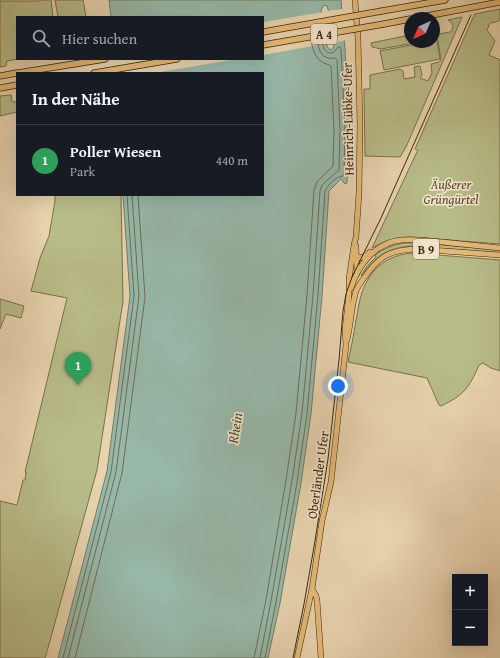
<!DOCTYPE html>
<html lang="de">
<head>
<meta charset="utf-8">
<style>
	:root { --surface:#171b24; --page:#242831; --text:#f1f3f6; --muted:#9ea1a6; --line:#363941; --accent:#db2777 }
	body { margin:0; font-family:"Gentium Book Plus",serif; background:var(--page); color:var(--text) }
	.controls { position:absolute; right:12px; bottom:12px; display:grid; overflow:hidden; border-radius:0px; box-shadow:0 4px 16px #0002 }
	.controls button { width:36px; height:36px; display:grid; place-items:center; padding:0; border:0; border-bottom:1px solid var(--line); background:var(--surface); color:var(--text); font:20px sans-serif }
	.compass { position:absolute; left:404px; top:12px; width:36px; height:36px; border-radius:50%; background:var(--surface); box-shadow:0 4px 16px #0002; rotate:224deg }
	.you { position:absolute; left:338px; top:386px; width:14px; height:14px; margin:-10px; border:3px solid #fff; border-radius:50%; background:#1a73e8; box-shadow:0 0 0 6px #1a73e833 }
	.badge { display:grid; place-items:center; width:26px; height:26px; border-radius:50%; background:var(--accent); color:#fff; font-size:13px; font-weight:700 }
	.pin { position:absolute; translate:-50% -33px; filter:drop-shadow(0 1px 2px #0008) }
	.pin::after { content:''; position:absolute; top:21px; width:14px; height:12px; background:inherit; clip-path:polygon(0 0,100% 0,50% 100%) }
	.list { margin:0; padding:0; list-style:none }
	h2 { display:flex; justify-content:space-between; align-items:center; height:52px; margin:0; padding:0 16px; font-size:17px }
	h2 small { font-size:13px; font-weight:400; color:var(--muted) }
	.list li { display:grid; grid-template-columns:26px 1fr auto; gap:12px; align-items:center; box-sizing:border-box; height:72px; padding:0 16px; border-top:1px solid var(--line) }
	.list b { display:block; font-size:15px; white-space:nowrap }
	.list p { margin:0; font-size:13px; white-space:nowrap; color:var(--muted) }
	.list em { font-size:13px; font-style:normal; color:var(--muted) }
	.icon { flex:none; width:22px; height:22px; fill:none; stroke:currentColor; stroke-width:2; stroke-linecap:round; stroke-linejoin:round }
	.map { position:relative; flex:none; width:500px; height:658px; overflow:hidden }
	.search { position:absolute; background:var(--surface); box-shadow:0 4px 16px #0002; left:16px; top:16px; width:248px; height:44px; display:flex; align-items:center; gap:10px; box-sizing:border-box; padding:0 14px; border-radius:0px; color:var(--muted); font-size:15px }
	.panel { position:absolute; background:var(--surface); box-shadow:0 4px 16px #0002; left:16px; top:72px; width:248px; height:124px; border-radius:0px }
	.map>svg:first-child { display:block }
	.green { fill:#b8bc89; stroke:#7a7148 }
	.water { fill:#97b8a9; stroke:#737e68; fill-rule:evenodd }
	.pier { fill:#e8d3af }
	.lines { fill:none; stroke-linecap:round; stroke-linejoin:round }
	.shore { stroke:#6a6f58; stroke-width:1 }
	.major-casing { stroke:#3c2606; stroke-width:6 }
	.highway-casing { stroke:#3c2606; stroke-width:7 }
	.major { stroke:#e4ba78; stroke-width:5 }
	.highway { stroke:#e4ba78; stroke-width:5.5 }
	.tram { stroke:#3c2606; stroke-width:1 }
	.highway-bridge-casing { stroke:#3c2606; stroke-width:7; stroke-linecap:butt }
	.highway-bridge { stroke:#e4ba78; stroke-width:5.5 }
	.labels { text-anchor:middle; dominant-baseline:central; stroke-width:3.5; stroke-linejoin:round; paint-order:stroke }
	.shield { fill:#f0e2cb; stroke:#725e41; stroke-width:1 }
	.shield-label { font-size:12px; font-weight:bold; fill:#3c2606 }
	.street-label { font-size:13px; fill:#3c2606; stroke:#f0e2cb }
	.park-label { font-size:13px; font-style:italic; fill:#5b4c27; stroke:#f0e2cb }
	.water-label { font-size:14px; font-style:italic; fill:#534a2f; stroke:#f0e2cb }
</style>
</head>
<body>
<div class="map">
<svg width="500" height="658" viewBox="0 0 500 658">
	<rect width="100%" height="100%" fill="#e8d3af"/>
	<filter id="stains"><feTurbulence type="fractalNoise" baseFrequency=".005" numOctaves="4"/><feColorMatrix values="0 0 0 0 .2 0 0 0 0 .09 0 0 0 0 .02 0 0 0 .5 -.17"/></filter>
	<radialGradient id="worn" r=".72"><stop offset=".6" stop-color="#630" stop-opacity="0"/><stop offset="1" stop-color="#630" stop-opacity=".3"/></radialGradient>
	<path class="green" d="M40 0H51L53 17H17V59L7 61 6 66 0 67V1H40Z
		M55 0H83L86 17H58Z
		M500 9V20L496 22 490 23 487 30 495 41 489 55 500 60V244L412 237C398 237 385 241 372 248L414 158 418 150 415 149 472 20 475 14Z
		M462 17 406 147 400 157 365 156 364 89H370V75L400 69 403 71 404 79 415 77 414 67 420 66 422 75 420 78 428 81 432 73 431 64 439 62 441 60 438 41 437 39 434 40V35L450 32 452 30 453 26 451 22 448 20Z
		M405 36 410 39V42H420L381 49 372 47 371 43Z
		M437 40 440 59 384 70 380 51 427 42H434V41Z
		M11 95 12 101 14 102H17V112L0 116V96Z
		M55 195H121L123 301 97 470 46 655 45 658H0V501L17 505 23 480H25L26 472H25L67 298 31 291 40 258 49 236 55 201Z
		M405 243H419L500 250V253L410 246C388 248 374 257 362 276L361 275 368 265 376 257 375 255C384 248 393 245 405 243Z
		M413 253 500 260V371L491 368 483 363 479 365C469 388 464 395 441 406L439 405 427 378 348 362C351 348 354 334 356 320 358 311 359 301 362 292 371 268 387 255 413 253Z
		M0 299 24 306 21 318 6 314 0 329Z"/>
	<path class="water" d="M109 0H341L345 49 349 130 347 183 345 184 341 179 329 191 322 296 311 414 301 483 280 603 268 658H58L107 471 130 296 123 195H263V73H115L114 59H263V17H111ZM324 5 327 6 328 9 334 45 333 48 331 50 328 48 327 46 321 10Z"/>
	<path class="pier" d="M344 9 347 40 332 43 327 11Z
		M324 12 329 43 263 55V22Z
		M112 59H237L154 73H113Z"/>
	<g class="lines">
		<path class="shore" d="M63 658 111 472 134 296 127 195
			M68 658 116 472 139 296 132 195
			M75 658 122 473 145 297 138 195
			M254 658 266 600 286 480 296 413 307 295 314 190 317 182 333 166 334 130 331 66C328 64 325 64 322 62 314 57 313 49 311 40
			M260 658 271 601 292 481 302 413 313 295 320 191 322 185 339 170 340 130 337 60 335 58C321 60 319 51 317 39
			M265 658 276 602 297 482 307 414 318 295 325 191C328 185 336 176 343 176L344 174 345 130 341 49 340 47H338L335 51 332 53C323 53 323 46 322 39"/>
		<g class="major-casing">
			<path id="major" d="M356 246 357 274
				M356 256C362 260 366 255 370 252
				M351 288C358 265 376 242 402 240 415 239 429 241 442 242 461 244 481 246 500 248
				M347 340C351 324 351 307 356 291 358 286 361 282 364 278 379 256 390 250 416 249L500 255
				M312 589 316 596 317 600 321 658
				M297 658 312 589 322 521 331 482 346 345 345 330 349 294V279L354 245 356 237 359 193 360 124 358 38 355 0"/>
		</g>
		<g class="highway-casing">
			<path id="highway" d="M382 11 445 0
				M384 24 410 19
				M18 73 105 59
				M94 73 177 59
				M0 76 17 73
				M0 88 17 85"/>
		</g>
		<use href="#major" class="major"/>
		<use href="#highway" class="highway"/>
		<path class="tram" d="M293 658 304 604 314 547 328 459 339 360 343 311 346 294 352 277 381 218 471 15"/>
		<g class="highway-bridge-casing">
			<path id="highway-bridge" d="M416 18 500 2
				M263 32 382 11
				M263 45 384 24"/>
		</g>
		<use href="#highway-bridge" class="highway-bridge"/>
	</g>
	<g class="labels">
		<g class="shield">
			<rect x="311" y="24" width="26" height="20" rx="3"/>
			<rect x="413" y="239" width="26" height="20" rx="3"/>
		</g>
		<g class="shield-label">
			<text x="324" y="34">A 4</text>
			<text x="426" y="249">B 9</text>
		</g>
		<g class="street-label">
			<text transform="translate(348 119) rotate(-91)">Heinrich-Lübke-Ufer</text>
			<text transform="translate(318 475) rotate(-82)">Oberländer Ufer</text>
		</g>
		<g class="park-label">
			<text x="451" y="184">Äußerer<tspan x="451" dy="15">Grüngürtel</tspan></text>
		</g>
		<g class="water-label">
			<text transform="translate(235 428) rotate(-81)">Rhein</text>
		</g>
	</g>
	<rect width="100%" height="100%" filter="url(#stains)"/>
	<rect width="100%" height="100%" fill="url(#worn)"/>
</svg>
<div class="controls">
<button>+</button>
<button>−</button>
</div>
<svg class="compass" viewBox="-18 -18 36 36"><path d="M0-13l5 13h-10z" fill="#e53935"/><path d="M0 13l5-13h-10z" fill="#9ea1a6"/></svg>
<div class="you"></div>
<div class="pin badge" style="left:78px;top:385px;background:#2e9e5b">1</div>
<div class="search"><svg class="icon" aria-label="search" viewBox="0 0 24 24"><circle cx="10" cy="10" r="6"/><path d="M15 15l6 6"/></svg>Hier suchen</div>
<section class="panel">
<h2>In der Nähe<small></small></h2>
<ul class="list">
<li><span class="badge" style="background:#2e9e5b">1</span><div><b>Poller Wiesen</b><p>Park</p></div><em>440 m</em></li>
</ul>
</section>
</div>
</body>
</html>
